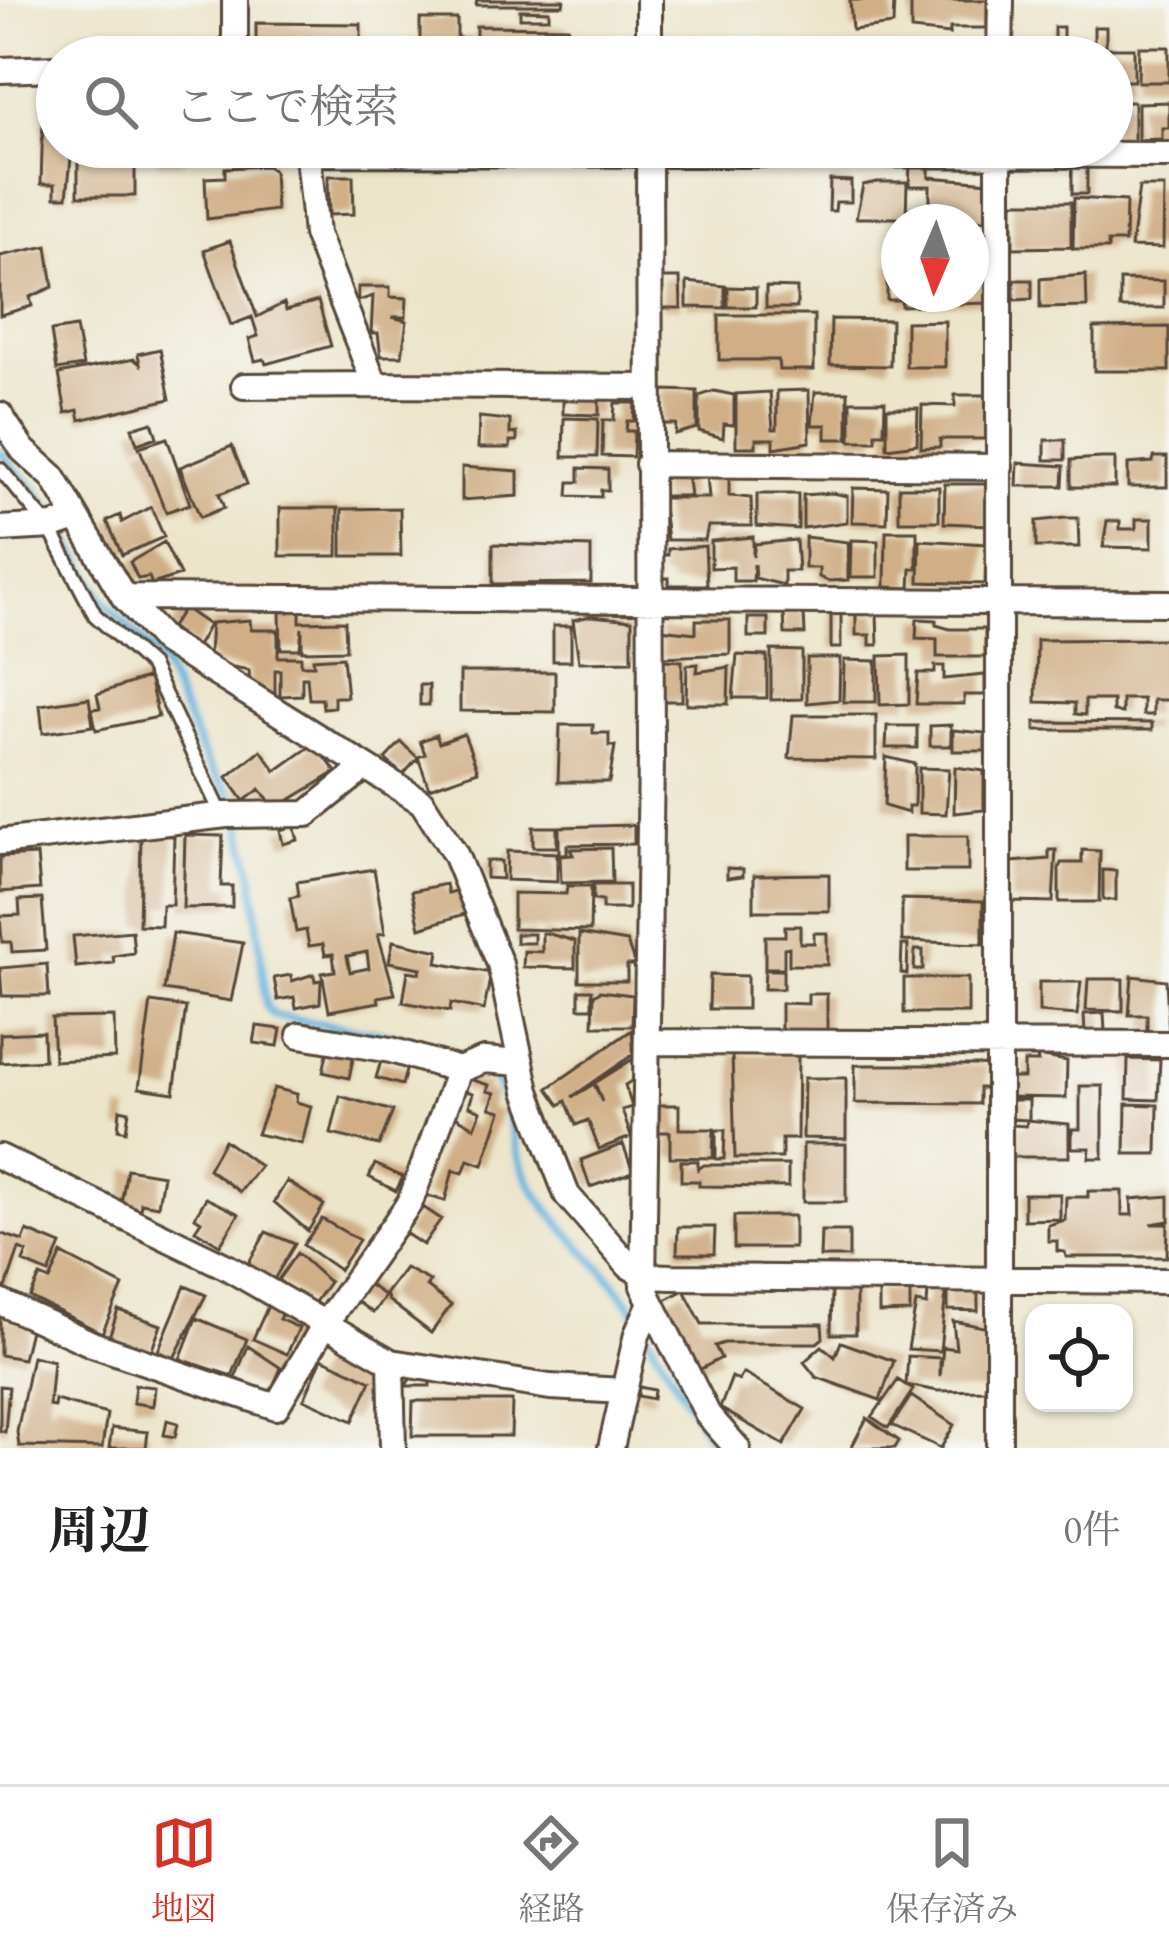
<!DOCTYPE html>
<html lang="ja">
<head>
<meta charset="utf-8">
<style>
	:root { --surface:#fff; --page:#f2f2f2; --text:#222; --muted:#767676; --line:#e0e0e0; --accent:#d93025 }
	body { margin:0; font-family:"EB Garamond","Noto Serif JP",serif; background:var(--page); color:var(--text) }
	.controls { position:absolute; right:36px; bottom:36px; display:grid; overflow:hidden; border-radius:24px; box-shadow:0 3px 9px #0004 }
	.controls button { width:108px; height:108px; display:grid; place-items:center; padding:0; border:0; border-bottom:3px solid var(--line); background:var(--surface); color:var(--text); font:60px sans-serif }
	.compass { position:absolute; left:881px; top:204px; width:108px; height:108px; border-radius:50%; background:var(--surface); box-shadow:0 3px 9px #0004; rotate:182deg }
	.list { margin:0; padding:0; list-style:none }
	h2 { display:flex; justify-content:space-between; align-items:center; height:156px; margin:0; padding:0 48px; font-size:51px }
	h2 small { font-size:39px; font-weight:400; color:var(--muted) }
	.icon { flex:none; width:66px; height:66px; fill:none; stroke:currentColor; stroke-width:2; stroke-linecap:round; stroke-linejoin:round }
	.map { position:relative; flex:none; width:1169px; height:1448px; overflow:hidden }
	.search { position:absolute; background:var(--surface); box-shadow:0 3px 9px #0004; left:36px; right:36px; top:36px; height:132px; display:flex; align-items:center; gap:30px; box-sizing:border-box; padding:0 42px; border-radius:66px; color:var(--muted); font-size:45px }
	.sheet { height:336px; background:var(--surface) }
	nav { display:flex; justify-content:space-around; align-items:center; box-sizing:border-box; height:168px; border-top:3px solid var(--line); background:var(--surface); font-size:33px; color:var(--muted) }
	nav a { display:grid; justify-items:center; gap:6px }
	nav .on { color:var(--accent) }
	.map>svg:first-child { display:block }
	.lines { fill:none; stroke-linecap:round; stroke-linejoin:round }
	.stream { stroke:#64b3de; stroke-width:8 }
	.building { fill:#d0af87; fill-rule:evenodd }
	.service-casing { stroke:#564638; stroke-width:18 }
	.minor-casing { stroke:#564638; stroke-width:30 }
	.service { stroke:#fff; stroke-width:12 }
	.minor { stroke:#fff; stroke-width:24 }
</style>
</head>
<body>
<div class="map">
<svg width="1169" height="1448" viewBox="0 0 1169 1448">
	<rect width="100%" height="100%" fill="#f6f6f2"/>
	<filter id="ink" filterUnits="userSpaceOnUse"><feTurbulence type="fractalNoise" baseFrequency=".00833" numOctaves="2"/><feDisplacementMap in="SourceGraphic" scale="24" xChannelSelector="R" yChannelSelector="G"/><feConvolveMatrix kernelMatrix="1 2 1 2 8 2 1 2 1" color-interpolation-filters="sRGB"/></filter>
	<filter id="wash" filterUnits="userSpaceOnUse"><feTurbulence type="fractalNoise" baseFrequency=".004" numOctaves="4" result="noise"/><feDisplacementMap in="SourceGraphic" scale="48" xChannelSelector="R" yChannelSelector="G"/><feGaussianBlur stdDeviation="2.7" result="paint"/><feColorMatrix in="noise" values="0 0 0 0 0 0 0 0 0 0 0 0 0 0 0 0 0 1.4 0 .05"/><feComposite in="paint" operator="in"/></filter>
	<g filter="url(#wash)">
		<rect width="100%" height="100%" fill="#ece5ca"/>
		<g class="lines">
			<path class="stream" d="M0 452 45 501 107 605 161 661 207 763 236 803 253 877 266 1007 275 1016 396 1036 468 1059
				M487 1069C511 1095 509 1134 522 1166 547 1226 607 1262 638 1317
				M645 1330 715 1448"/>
		</g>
		<g id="blocks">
			<path class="building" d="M477 0H564L563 5H476Z
				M850 0H894L893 25 852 30Z
				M922 0H987V28H950V34L911 30V2Z
				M520 10 549 11V18H520Z
				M420 19H457V38H476V26L568 27 567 57H420Z
				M256 23 361 24V57H256Z
				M1054 27H1063V45H1054Z
				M1094 27H1106V48H1134V81H1112V57H1097V47L1093 57H1056V47L1094 42Z
				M1139 47H1169V82H1138Z
				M1016 48H1053V57H1016Z
				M1112 102H1134V143H1112Z
				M1169 102V128H1162V139L1138 140V103Z
				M43 118H57V147L72 148 67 197H55V184H41Z
				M157 147H184V162L158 163Z
				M78 150 135 152V196H78Z
				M910 165H929V177L989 182V220H930V186H909Z
				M1072 165H1087V194H1072Z
				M267 166 274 171 276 210 207 219 205 178 225 177V168Z
				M328 176H353L354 214 329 215Z
				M830 180 851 181V202H836L835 211H829Z
				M877 182H907L906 218H856L863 185Z
				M1139 187H1164L1163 248 1131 247Z
				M1074 198 1126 201 1125 242H1108V249H1073Z
				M1013 202H1071V247L1013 248Z
				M909 209H924V220H909Z
				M230 241 257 317 284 303 286 310 318 301 331 346 266 364 264 359 255 361 249 339 258 336 252 317 231 325 204 250Z
				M47 246 53 287 30 297 32 306 0 315V256Z
				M887 263H899V294H971V263H987V303L901 306V300H887Z
				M1086 275 1087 307 1040 308V279Z
				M662 278H680L681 308H662Z
				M1014 280H1032V299L1014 300Z
				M1120 280 1164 281V308H1120Z
				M687 282 725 286V308L687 307Z
				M358 287H390V297L407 298 406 317H392L407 321 402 356H381L378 333H371L373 296 358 301Z
				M728 287 756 288V307H728Z
				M766 287 797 288V308H766Z
				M719 315H814V370H779L778 360H719Z
				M831 319 891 320 890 366 830 365Z
				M945 321V367H906V322Z
				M76 327 83 366 57 370 51 331Z
				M1169 327V371H1094V328Z
				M160 349 170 399 80 420 78 410 66 413 59 374 134 359 140 364 138 354Z
				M662 390 697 391V428L675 434 676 424H662Z
				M809 390 810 442 774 448V439H756V447H736V394L770 392 773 429H777V391Z
				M714 391 734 395V425L724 424 723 438 699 431V396Z
				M815 392H848V439H826V425H812Z
				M563 395 599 396V415L563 414Z
				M955 395H988L987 439H940V447L921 448 922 405 955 406Z
				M851 401H885L884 433H876V441H851Z
				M615 403H635L634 421H627L626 431H634L633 457 602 456 603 420H614Z
				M887 408H918L917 444 887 448Z
				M479 417 510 420V434L517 433V441H510V448H478Z
				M564 418 598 419 597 457H563Z
				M152 422 157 437 137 444 132 428Z
				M167 438 190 504 166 512 139 447Z
				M1045 440H1065V460H1045Z
				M232 446 247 484 219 494 224 508 200 517 180 467Z
				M1154 457H1167V487H1128V464L1153 462Z
				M1101 458H1115V487H1071V460Z
				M1018 463 1064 466 1063 486H1017Z
				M462 467 518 471V496L462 500Z
				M579 468 608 469V490H601V497L568 496 569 482H579Z
				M671 472H687L690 496H660V484Z
				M707 475H729V496L751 498 752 526H708L705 540H667L662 498H709Z
				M945 484H987L988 525 944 523Z
				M899 487H939V521H899Z
				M853 488 888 489 887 523 852 522Z
				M832 493 847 496V522L803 528V495Z
				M757 494H798V529L757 526Z
				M151 507 164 537 122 555 107 521 120 515 122 522Z
				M280 508H338V556H280Z
				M400 508 401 556H342V509Z
				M1065 518H1078L1079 547H1036V521Z
				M1136 519H1152V548L1103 547 1107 521H1120V529H1136Z
				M886 531H917V569H911L910 588 885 587Z
				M753 537V557L755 544 796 540 798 571H784V585L755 578 754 564 753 581H733V567L711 568V541Z
				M805 537 848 542V580L828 581 819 577V568H805Z
				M851 540 878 541V577H850Z
				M920 540 986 544 985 584 919 582Z
				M164 542 180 575 152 584 149 577 138 579 130 562Z
				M493 544 591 547V583L493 584Z
				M705 546 707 585H669V578H661V555H668V549Z
				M289 606H300V622L345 621 346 650 302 651V628L300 649H281L280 612H289Z
				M184 608 209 625 196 648 171 627Z
				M831 610H841V648H831Z
				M804 612 805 634H785L784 613Z
				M856 614H877L878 645H870V635H856Z
				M591 616 632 620V661L579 662 573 620Z
				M748 618H768V637H748Z
				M917 619 936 620V625L950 629H985V657H937V639L916 638Z
				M250 620 251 630H278V657H301V665H314L313 659 343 657 347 697H334V707L323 708 322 699H309L307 677H302V695L280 696V670H275V700L250 685 249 670 218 664 209 655 211 623Z
				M696 620H730V654L663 657 660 629 696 633Z
				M553 626H571V661H553Z
				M1169 639V700H1153V715H1143V699H1122V713L1113 712V700H1085V715L1075 714V703L1036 702 1037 640Z
				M771 650 802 651V699L771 700Z
				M737 655 767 656V698H733Z
				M909 655V704L880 705 879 656Z
				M807 658H840L839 700 807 703Z
				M664 660 682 661V701H663Z
				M844 660 876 661V702H843Z
				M698 664 697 672 729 667 728 704H686L687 665Z
				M935 666H944V679L985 675V695H964V704H916L918 673H935Z
				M460 672H555V712L460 711Z
				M149 677 158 717 96 730 92 709 100 708 97 694Z
				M420 685H429V705H420Z
				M89 698 93 726 43 733 40 705Z
				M793 715H876V759L789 758Z
				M1035 722 1152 723V730H1035Z
				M560 725H593V733H609V746H615L609 782H558Z
				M951 725V746H930V726Z
				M887 726H917V748H886Z
				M953 730 985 733V751H953Z
				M464 734 478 771 429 788 418 757 425 754 420 741 436 735 439 743Z
				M401 742 418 758 403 775 385 759Z
				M315 743 336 772 275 809 260 789 244 801 227 777 261 750 276 771Z
				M886 757 915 764 914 806H908V813L884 806Z
				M955 767 984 771V810L954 813Z
				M919 768 949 769 946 814 919 813Z
				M634 825V844L567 845V854H559V827Z
				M294 826 298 840 283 844 280 830Z
				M533 827H557V847H533Z
				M141 835 174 836 172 905H162L161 926 139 925Z
				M185 835 223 836 221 886H232V907L183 908Z
				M904 836H968V871H904Z
				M611 848 612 882 561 883 560 856 573 855 570 849Z
				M1049 850H1056L1053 902 1011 901 1012 862 1049 859Z
				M1082 850 1100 851 1099 902H1059V868L1061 863H1082Z
				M507 851 557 853V882L506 880Z
				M37 855 40 889 0 892V857Z
				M486 861H501L502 879 486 878Z
				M727 868 743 869V876L727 878Z
				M374 869 385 933 378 934 395 994 378 997 379 1002 329 1011 322 973 335 971 333 954 325 955 323 944 309 946 306 930 296 932 290 898 299 896 297 882ZM367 952 369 968 350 972 347 956Z
				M1103 870 1116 871V900H1103Z
				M829 874V911H754V875Z
				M446 884 448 893 462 889 471 912 420 928 412 891Z
				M593 885H628V909H602V901L593 900Z
				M567 886H591L590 931 513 929V893L566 894Z
				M42 899 46 950 12 952 11 942H2L0 916 20 915 19 900Z
				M902 899 983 901V944L902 941Z
				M785 926H800V943H814V933H827V965H789V947L784 948V968H765V936H785Z
				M132 931 134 953 113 956 114 963 76 967 73 936Z
				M542 932 575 941V968L523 967 524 951 542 952Z
				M173 933 243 943 231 1001 164 990Z
				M516 934H534V943H516Z
				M579 934 627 942 635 965H627V981H579Z
				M393 941 439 951 437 963 491 973 484 1010 451 1003 450 1011 403 1002 408 971 420 973 421 968 389 962Z
				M902 945H908L907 974 901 973Z
				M915 950H923V970H914Z
				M47 964 49 996H2L0 968Z
				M765 970H783V989H764Z
				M314 974 315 981 321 980 320 1003 296 1008 294 997 278 1000 274 978 291 975 292 981Z
				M710 975 747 976V1009H709Z
				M1132 976 1166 980 1169 1034 1147 1033V1015H1129Z
				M904 978H968V1013H904Z
				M1088 979H1123V1011L1086 1010Z
				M1039 982H1081L1077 1015 1039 1012Z
				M579 990H592V1008H579Z
				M600 991 633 995 632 1026H593L594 995Z
				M808 994H827V1030H781V1003L808 1004Z
				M151 1002 186 1007 174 1093 139 1088Z
				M1104 1013 1105 1032 1085 1033 1084 1014Z
				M114 1017 115 1058 54 1061 52 1018Z
				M257 1026 281 1029 278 1046 254 1043Z
				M632 1030 634 1054 572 1097 594 1084 602 1102 595 1083 633 1059V1080L625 1085 632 1107 622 1110 631 1137 599 1149 588 1120 576 1125 566 1101 560 1105 548 1088Z
				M43 1032 44 1060 0 1063V1034Z
				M328 1049 354 1054 349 1078 323 1072Z
				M732 1054H798L797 1139H782V1158H735Z
				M1037 1056 1067 1061 1066 1098 1009 1097V1078H1024V1062H1038Z
				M1128 1059 1160 1060 1158 1100 1127 1099Z
				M381 1061 407 1067 402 1085 376 1078Z
				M855 1065H979L986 1066V1088H979V1104L855 1103Z
				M466 1078 489 1085 487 1091 495 1093 490 1108 501 1111 483 1165 468 1160 463 1173 453 1170 445 1201 425 1195 455 1116 475 1127 481 1111 469 1106 473 1093 462 1090Z
				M804 1078H846V1139L803 1138Z
				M1080 1086H1103V1158H1089L1090 1148H1072V1129H1080Z
				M274 1088 297 1094 296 1102 311 1106 302 1144 257 1134Z
				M340 1096 393 1111 379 1145 331 1134Z
				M1009 1100H1029V1120L1009 1119Z
				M1126 1104 1158 1105 1157 1154H1125Z
				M659 1105H679V1129H714L713 1158 670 1157V1132H659Z
				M120 1109 129 1111 126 1131 118 1129Z
				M1027 1120 1069 1124V1157H1011L1012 1125 1026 1126Z
				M716 1130H725L724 1159H716Z
				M224 1140 260 1166 240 1192 208 1169Z
				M623 1144 633 1172 590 1187 581 1160Z
				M803 1144H846V1202H803Z
				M681 1161H698V1169L704 1165H788V1187L699 1186V1181H681Z
				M375 1164 403 1177 396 1191 369 1177Z
				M127 1169 163 1175 158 1206 141 1203 140 1210 121 1204Z
				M287 1181 324 1205 308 1231 274 1202Z
				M1088 1191H1122V1215H1132L1131 1199 1169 1196V1221L1151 1224H1168L1167 1257H1066L1065 1252 1057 1251V1241H1048V1225L1065 1220 1066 1197H1088Z
				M1024 1194H1060V1219L1024 1220Z
				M206 1198 239 1214 220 1245 195 1230 201 1221 195 1217Z
				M423 1207 441 1219 423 1245 405 1233Z
				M734 1216H794V1248H734Z
				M322 1219 359 1240 339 1270 303 1245Z
				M678 1227H715L714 1254H677Z
				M27 1231 61 1245 49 1273 23 1262 27 1252 19 1249 6 1288 0 1285V1233L23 1241Z
				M821 1231H849V1257H820Z
				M266 1232 295 1244 273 1281 247 1266Z
				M297 1253 329 1282 313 1305 278 1280Z
				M62 1254 123 1286 102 1333 30 1297 40 1276 50 1280Z
				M405 1268 430 1281 426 1286 451 1305 431 1333 388 1300 386 1293Z
				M364 1281 385 1296 373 1313 352 1298Z
				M185 1286 206 1295 174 1358 158 1351Z
				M684 1290 702 1324H822L823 1338 817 1343H724L715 1346 721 1358 697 1371 660 1303Z
				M832 1290H856V1334H831Z
				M879 1291H910V1312L879 1313Z
				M928 1291 946 1292 940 1351 908 1349 916 1303 927 1305Z
				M948 1291 978 1292V1311L948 1310Z
				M268 1306 282 1313 279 1319 299 1328 287 1354 253 1339Z
				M118 1310 161 1325 151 1352 109 1337Z
				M0 1316 31 1326 23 1359 0 1355Z
				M196 1318 247 1339 232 1376 180 1359Z
				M953 1321 989 1328 985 1390 938 1391 906 1385 908 1356 940 1358V1377L943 1347 956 1349Z
				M841 1342 894 1361 880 1400 816 1377 804 1362 822 1346 835 1357Z
				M248 1346 281 1368 270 1393 235 1378Z
				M32 1356 53 1361 49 1406 54 1407 55 1400 107 1414 102 1448 19 1446 17 1432Z
				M322 1358 371 1381 353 1421 304 1399Z
				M743 1373 805 1409 784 1445 720 1408 732 1377 739 1381Z
				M411 1378H430V1386H405Z
				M898 1380 913 1390 888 1428 872 1417Z
				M135 1385 155 1387 153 1406 133 1403Z
				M0 1386 9 1387 5 1432 0 1431Z
				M639 1387 654 1390 653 1399 638 1396Z
				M911 1396 954 1425 941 1448 892 1425Z
				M413 1401H512L511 1436H412Z
				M867 1418 899 1441 895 1448H851Z
				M167 1420 178 1423 175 1437 164 1435Z
				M112 1428 148 1432 146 1448H109Z"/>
		</g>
	</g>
	<g filter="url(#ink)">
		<use href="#blocks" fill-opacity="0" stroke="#564638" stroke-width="3"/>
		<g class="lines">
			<g class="service-casing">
				<path id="service" d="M0 469 49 527 95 615 151 666 222 815"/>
			</g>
			<g class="minor-casing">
				<path id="minor" d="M235 57V0
					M649 57V0
					M1000 57 1001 0
					M0 70 57 68
					M307 147 316 234 375 385 649 387
					M649 147 651 759 643 1286 708 1415 737 1448
					M999 147V1448
					M308 153 1169 155
					M244 386 375 385
					M0 415 23 450 53 477 124 597 164 641 422 802 455 854 500 964 527 1091 567 1195 629 1266 646 1276 671 1277 1169 1281
					M648 464 1000 467
					M0 529 53 526 76 518
					M124 597 1169 603
					M0 842 226 815 307 814 365 767
					M300 1035 391 1050 459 1070 484 1060 519 1063
					M648 1042 1169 1044
					M0 1157 227 1267 391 1362 550 1387 624 1391
					M0 1302 92 1344 276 1407 325 1324 410 1202 459 1070
					M391 1362 393 1448
					M611 1448 637 1334 650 1305"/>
			</g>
			<use href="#service" class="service"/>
			<use href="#minor" class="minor"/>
		</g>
	</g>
</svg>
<div class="controls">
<button><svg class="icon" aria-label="locate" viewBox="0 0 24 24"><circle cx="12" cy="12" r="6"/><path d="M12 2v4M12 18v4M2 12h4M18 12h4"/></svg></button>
</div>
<svg class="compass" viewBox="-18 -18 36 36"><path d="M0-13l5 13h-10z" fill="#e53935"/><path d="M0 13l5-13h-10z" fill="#767676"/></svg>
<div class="search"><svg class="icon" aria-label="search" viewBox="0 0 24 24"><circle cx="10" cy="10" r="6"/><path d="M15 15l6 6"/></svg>ここで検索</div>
</div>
<section class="sheet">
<h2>周辺<small>0件</small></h2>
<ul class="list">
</ul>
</section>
<nav>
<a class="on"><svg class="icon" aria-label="map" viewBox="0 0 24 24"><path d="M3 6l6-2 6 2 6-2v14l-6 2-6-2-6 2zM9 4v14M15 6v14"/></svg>地図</a>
<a><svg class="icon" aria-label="directions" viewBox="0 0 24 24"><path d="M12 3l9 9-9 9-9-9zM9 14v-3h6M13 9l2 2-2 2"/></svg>経路</a>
<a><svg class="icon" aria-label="saved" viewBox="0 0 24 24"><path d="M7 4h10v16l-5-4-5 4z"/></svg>保存済み</a>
</nav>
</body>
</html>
